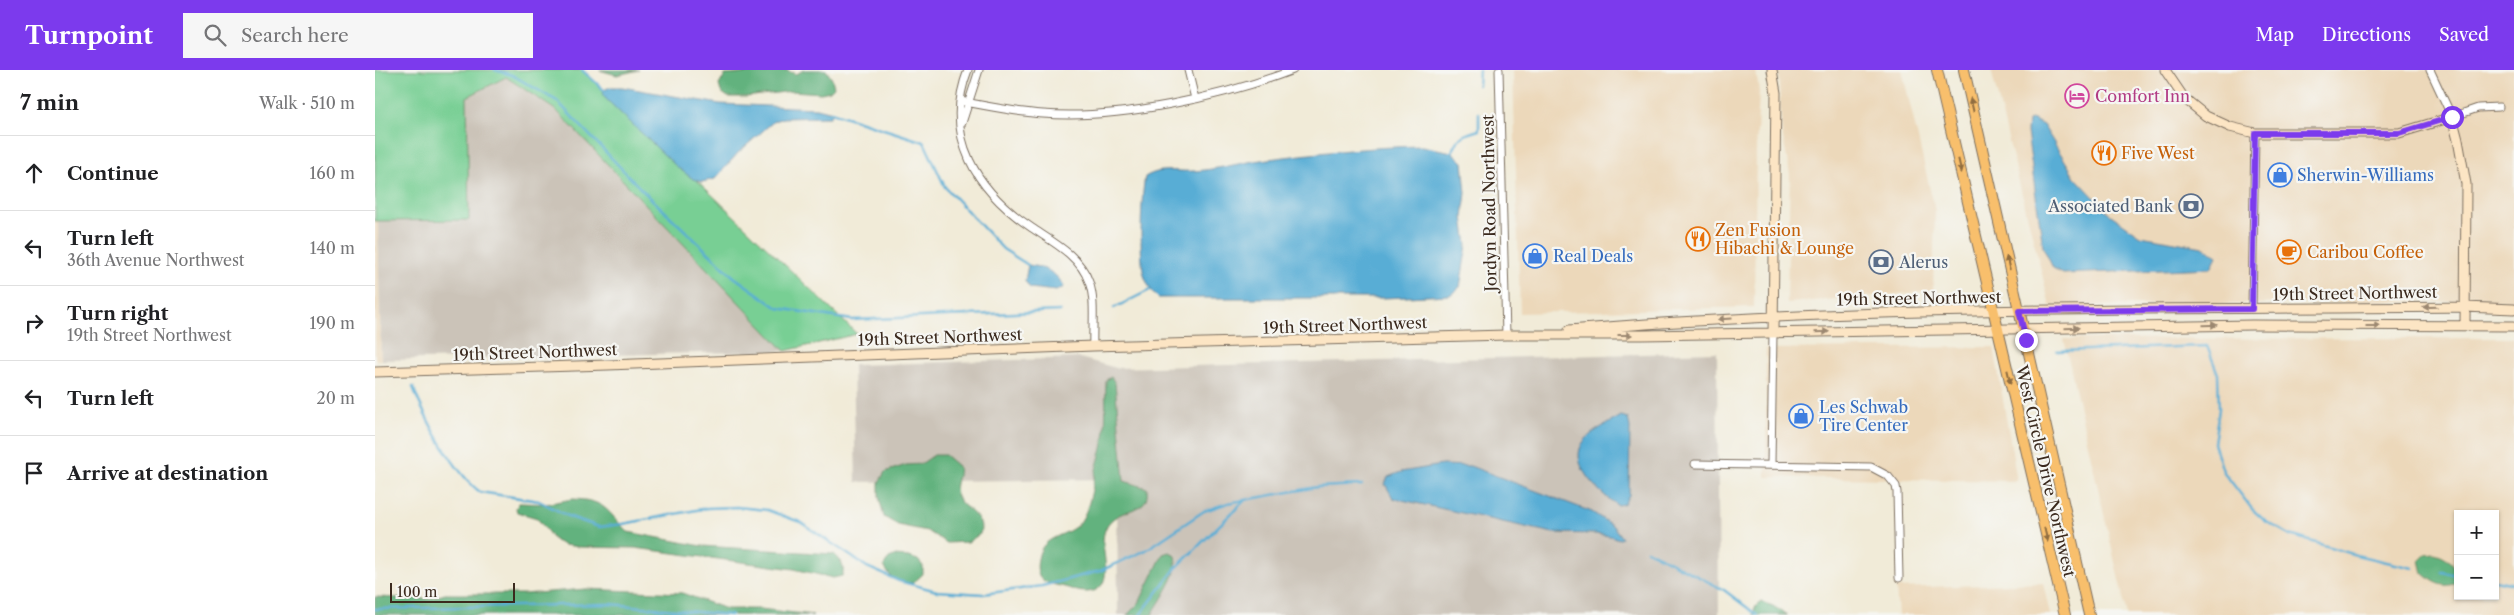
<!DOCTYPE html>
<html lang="en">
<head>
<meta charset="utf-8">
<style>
	:root { --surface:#fff; --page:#f6f6f6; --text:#202124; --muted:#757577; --line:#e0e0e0; --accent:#7c3aed }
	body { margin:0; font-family:"Libre Caslon Text",serif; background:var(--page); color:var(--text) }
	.controls { position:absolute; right:15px; bottom:15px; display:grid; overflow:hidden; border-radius:0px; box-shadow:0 1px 4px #0004 }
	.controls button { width:45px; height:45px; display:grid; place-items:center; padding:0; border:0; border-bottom:1px solid var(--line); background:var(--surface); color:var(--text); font:25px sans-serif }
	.scale { position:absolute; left:15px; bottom:12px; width:125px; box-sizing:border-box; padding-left:5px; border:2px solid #3b2a1e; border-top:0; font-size:14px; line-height:18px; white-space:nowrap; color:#3b2a1e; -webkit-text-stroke:4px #f6f6f2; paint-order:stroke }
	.stop { position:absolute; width:15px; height:15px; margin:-11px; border:4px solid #7c3aed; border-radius:50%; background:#fff }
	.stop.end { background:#7c3aed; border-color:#fff; box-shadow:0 1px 5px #0008 }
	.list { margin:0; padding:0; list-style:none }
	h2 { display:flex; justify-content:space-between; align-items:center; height:65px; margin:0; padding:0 20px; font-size:21px }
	h2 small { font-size:16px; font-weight:400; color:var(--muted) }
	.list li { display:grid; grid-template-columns:32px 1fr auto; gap:15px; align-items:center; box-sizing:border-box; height:75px; padding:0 20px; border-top:1px solid var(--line) }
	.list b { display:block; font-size:19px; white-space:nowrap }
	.list p { margin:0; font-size:16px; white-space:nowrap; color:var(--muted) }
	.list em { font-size:16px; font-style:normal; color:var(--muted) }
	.icon { flex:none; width:28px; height:28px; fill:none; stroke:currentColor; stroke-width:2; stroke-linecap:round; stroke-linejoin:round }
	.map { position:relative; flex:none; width:2139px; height:545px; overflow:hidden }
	header { display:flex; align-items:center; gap:30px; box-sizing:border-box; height:70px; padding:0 25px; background:var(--accent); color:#fff }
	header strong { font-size:24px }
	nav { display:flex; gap:28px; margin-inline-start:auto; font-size:18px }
	.search { width:350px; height:45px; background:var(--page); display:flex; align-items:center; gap:12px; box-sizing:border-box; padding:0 18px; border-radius:0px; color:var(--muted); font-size:19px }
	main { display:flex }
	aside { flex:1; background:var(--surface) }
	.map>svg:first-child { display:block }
	.built { fill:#ecd8ba; fill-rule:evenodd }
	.industrial { fill:#cbc3b8 }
	.green { fill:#78cf94; stroke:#5a7c59 }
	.forest { fill:#62b27e; stroke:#4e6e4e }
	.water { fill:#59add5; stroke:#4a6c7a }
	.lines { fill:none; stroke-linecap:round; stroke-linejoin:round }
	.stream { stroke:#59add5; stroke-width:2.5 }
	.street-casing { stroke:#7b6e5f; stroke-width:9 }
	.secondary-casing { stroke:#7b6e5f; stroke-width:11 }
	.primary-casing { stroke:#7b6e5f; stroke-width:12 }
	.street { stroke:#fff; stroke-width:7 }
	.secondary { stroke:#fce5c4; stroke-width:9 }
	.primary { stroke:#f8bf6c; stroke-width:10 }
	.oneway { fill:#906d41 }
	.oneway2 { fill:#9c8871 }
	.route { stroke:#7c3aed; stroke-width:6 }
	.labels { text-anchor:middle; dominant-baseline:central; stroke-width:4.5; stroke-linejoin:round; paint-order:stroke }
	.hotel-label { font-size:16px; fill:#b23c85; stroke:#f6f6f2; text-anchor:start }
	.food-label { font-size:16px; fill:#c56008; stroke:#f6f6f2; text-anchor:start }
	.shop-label { font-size:16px; fill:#366cbe; stroke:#f6f6f2; text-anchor:start }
	.street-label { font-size:16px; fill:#3b2a1e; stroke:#f6f6f2 }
	.service-label { font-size:16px; fill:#4e5e75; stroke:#f6f6f2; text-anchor:end }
</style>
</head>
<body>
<header>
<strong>Turnpoint</strong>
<div class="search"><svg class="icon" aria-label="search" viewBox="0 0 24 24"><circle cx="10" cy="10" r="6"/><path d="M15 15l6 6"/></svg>Search here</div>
<nav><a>Map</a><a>Directions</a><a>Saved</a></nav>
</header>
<main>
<aside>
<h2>7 min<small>Walk · 510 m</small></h2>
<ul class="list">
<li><svg class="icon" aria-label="ahead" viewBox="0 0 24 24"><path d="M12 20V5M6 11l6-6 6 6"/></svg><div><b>Continue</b></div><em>160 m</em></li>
<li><svg class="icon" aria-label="left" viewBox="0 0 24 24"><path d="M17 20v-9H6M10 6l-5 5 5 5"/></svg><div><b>Turn left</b><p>36th Avenue Northwest</p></div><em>140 m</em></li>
<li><svg class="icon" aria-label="right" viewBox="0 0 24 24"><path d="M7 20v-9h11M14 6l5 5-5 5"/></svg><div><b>Turn right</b><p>19th Street Northwest</p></div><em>190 m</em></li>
<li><svg class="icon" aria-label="left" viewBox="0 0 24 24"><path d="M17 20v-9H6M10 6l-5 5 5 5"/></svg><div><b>Turn left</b></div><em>20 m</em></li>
<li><svg class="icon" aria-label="arrive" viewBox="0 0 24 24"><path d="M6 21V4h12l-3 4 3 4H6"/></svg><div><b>Arrive at destination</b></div></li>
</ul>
</aside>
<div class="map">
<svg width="2139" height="545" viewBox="0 0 2139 545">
	<rect width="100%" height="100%" fill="#f6f6f2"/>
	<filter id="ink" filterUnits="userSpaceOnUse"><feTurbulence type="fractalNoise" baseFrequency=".02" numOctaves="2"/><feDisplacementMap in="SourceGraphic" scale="10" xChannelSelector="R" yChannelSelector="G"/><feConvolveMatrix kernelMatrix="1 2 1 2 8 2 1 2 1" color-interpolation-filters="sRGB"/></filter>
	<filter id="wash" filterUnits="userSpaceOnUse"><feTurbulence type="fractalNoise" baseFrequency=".0096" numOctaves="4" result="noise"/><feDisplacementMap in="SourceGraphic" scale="20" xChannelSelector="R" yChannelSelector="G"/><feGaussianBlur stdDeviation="1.12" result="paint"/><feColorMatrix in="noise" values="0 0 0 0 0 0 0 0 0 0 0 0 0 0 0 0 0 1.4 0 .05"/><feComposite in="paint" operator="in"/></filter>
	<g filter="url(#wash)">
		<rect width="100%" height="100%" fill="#f1ebd8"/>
		<path class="built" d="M1138 0H1381L1384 22 1381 82 1379 237 1145 243Z
			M1403 0H1527L1560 141 1558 221 1412 233 1415 104 1407 62Z
			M1616 0H2139V231L1675 236Z
			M0 151H3L6 290H0Z
			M2139 268V545H1752L1689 269ZM2083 444H2120V526H2083Z
			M1619 277 1642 411 1391 407V279Z
			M1668 513 1675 545H1523L1521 518Z"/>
		<path class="industrial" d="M131 7 182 41 410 281 6 290 3 151 94 150 92 27Z
			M1342 282 1344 545H743L742 409 481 412 478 295 705 288 741 298Z"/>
		<path class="green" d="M0 0H207L482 264 410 281 182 41 131 7 92 27 94 150 0 151Z"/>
		<path class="forest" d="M224 0H264L242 5Z
			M377 0H410L421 4 429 0H451L457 9 459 17 455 21 446 23 417 21 371 27H353L346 22 344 15 350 5 374 3Z
			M736 307 740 313 749 411 772 418C777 451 728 430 728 473 729 489 739 522 711 522 704 522 699 520 693 518 677 513 658 515 663 489 667 463 694 468 706 451 715 437 717 419 720 404 722 394 726 384 728 374 732 353 730 331 731 310Z
			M559 385H570L583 396C586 408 575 417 584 430 593 442 610 447 605 464L593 472 572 473 552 461 523 455 509 447 504 427V412L510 402 531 395 546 394Z
			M197 429C232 430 231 441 253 462L327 476 459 484C465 489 471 497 467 506L458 508 419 499 260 478 205 477 189 475 180 471 162 448 142 442 141 438 144 433 171 434Z
			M794 482 799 484C808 502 785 529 777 545H752L764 533 788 484Z
			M2059 483C2074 486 2083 497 2083 512 2070 520 2058 512 2048 503L2045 490 2051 484Z
			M519 486 534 487 543 490 548 496V504L538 513C524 513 515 509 509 496L514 488Z
			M211 519 307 523 351 539H385L438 545H0V527L54 529 70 524H149Z
			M1386 532 1398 536 1412 545H1378L1380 537Z"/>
		<path class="water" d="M235 17H247L345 34 442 38 458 42 455 47 408 48 399 51 363 83 340 109 327 112 318 109 302 97 231 29 228 25 229 20Z
			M1657 49 1668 55 1700 107 1736 145 1766 166 1828 177 1842 186 1836 198 1688 204 1678 198 1668 177 1652 62 1653 51Z
			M1047 76 1077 82 1088 92 1091 123 1088 147 1092 175 1085 217 1075 225 1008 228H783C776 221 772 214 769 205 764 186 766 127 770 107 787 97 799 102 818 101 840 100 864 93 886 90 940 83 993 77 1047 76Z
			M653 195C669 197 682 202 689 217L681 221 655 218 650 211Z
			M1246 346 1253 348 1255 357 1254 425 1249 434 1242 435C1225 423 1190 393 1210 370 1218 360 1235 353 1246 346Z
			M1067 395 1095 396 1217 442 1238 456 1247 468 1244 469 1235 466 1220 464 1178 463 1018 428 1010 414 1013 407 1026 402Z"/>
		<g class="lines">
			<path class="stream" d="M120 0 137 5 182 31 266 119 359 207 403 238 477 250 685 241
				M207 0 229 20
				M1103 15 1104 0
				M456 42 549 72 570 117 628 179 653 195
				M1077 82C1081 67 1090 64 1104 60V43
				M739 238 775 220
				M1682 281 1832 276 1843 304 1844 339 1839 373 1848 401 1877 439 1890 451 1915 465 1981 485 2038 498
				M38 317C49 347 80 403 105 422L164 431 195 447 224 457 248 454 332 438 362 437 392 440 425 452 492 497 524 511 562 521 608 524 667 516 725 501 771 480 829 441 853 433 942 417 987 415
				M1272 480 1349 520 1382 545
				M2067 502 2083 505
				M2120 510 2139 514
				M0 539 235 534 356 545
				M765 545 801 498 869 431"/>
		</g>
	</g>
	<g filter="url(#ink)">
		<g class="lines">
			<g class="street-casing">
				<path id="street" d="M593 0C567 67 602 121 657 158 678 172 705 186 714 212 721 231 717 256 718 276
					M813 0 820 29
					M1124 0 1131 265
					M2055 0 2077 47 2103 38 2124 37
					M585 31C612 36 640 42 668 44 743 50 847 27 918 0
					M587 53 604 0
					M1877 239 1880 63
					M1320 394 1496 397 1513 406 1521 416 1522 422 1524 508
					M1396 394 1398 263"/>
			</g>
			<g class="secondary-casing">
				<path id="secondary" d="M1397 0 1401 23 1398 263
					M1790 0 1809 28 1831 46 1855 57 1880 63H2024L2077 47 2083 70 2091 114 2090 255
					M1194 260C1491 235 1791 240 2089 237L2139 239
					M0 302 233 295 718 276 1131 265H1267L1877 255 2139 256"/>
			</g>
			<g class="primary-casing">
				<path id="primary" d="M1562 0 1690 545
					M1589 0 1714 545"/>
			</g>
			<use href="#street" class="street"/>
			<use href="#secondary" class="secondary"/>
			<use href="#primary" class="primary"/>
		</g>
		<defs><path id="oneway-solid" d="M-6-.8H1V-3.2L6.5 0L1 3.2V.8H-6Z" transform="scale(1.25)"/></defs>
		<g class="oneway">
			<use href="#oneway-solid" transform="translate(1597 35) rotate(-103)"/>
			<use href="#oneway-solid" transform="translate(1585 96) rotate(77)"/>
			<use href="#oneway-solid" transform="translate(1633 193) rotate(-103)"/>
			<use href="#oneway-solid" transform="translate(1634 307) rotate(77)"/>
			<use href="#oneway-solid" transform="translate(1671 465) rotate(77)"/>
		</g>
		<g class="oneway2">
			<use href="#oneway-solid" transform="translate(2055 237) rotate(179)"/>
			<use href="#oneway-solid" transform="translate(1350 249) rotate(177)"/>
			<use href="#oneway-solid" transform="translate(1835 255) rotate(-1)"/>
			<use href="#oneway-solid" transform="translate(1998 256)"/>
			<use href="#oneway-solid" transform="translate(1697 258) rotate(-1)"/>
			<use href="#oneway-solid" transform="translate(1447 262) rotate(-1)"/>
			<use href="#oneway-solid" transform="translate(1250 265)"/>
		</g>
	</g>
	<g class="lines" filter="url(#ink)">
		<path class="route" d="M1651 270 1644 241 1877 239 1880 63H2024L2077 47"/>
	</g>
	<defs>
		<g id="hotel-ring" transform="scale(1.25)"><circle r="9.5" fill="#f6f6f2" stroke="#d1479c" stroke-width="1.5"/><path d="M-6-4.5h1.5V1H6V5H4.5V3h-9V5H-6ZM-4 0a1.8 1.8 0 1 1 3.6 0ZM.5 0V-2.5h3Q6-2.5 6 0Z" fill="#d1479c"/></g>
		<g id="restaurant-ring" transform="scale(1.25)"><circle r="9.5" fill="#f6f6f2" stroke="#e8710a" stroke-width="1.5"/><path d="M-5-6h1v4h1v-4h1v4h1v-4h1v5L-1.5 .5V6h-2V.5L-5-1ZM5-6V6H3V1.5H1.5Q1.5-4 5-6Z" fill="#e8710a"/></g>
		<g id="shop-ring" transform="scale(1.25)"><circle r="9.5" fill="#f6f6f2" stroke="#3f7fe0" stroke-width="1.5"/><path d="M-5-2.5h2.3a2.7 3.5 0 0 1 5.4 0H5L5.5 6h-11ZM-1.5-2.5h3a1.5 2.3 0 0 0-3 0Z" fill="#3f7fe0"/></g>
		<g id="bank-ring" transform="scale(1.25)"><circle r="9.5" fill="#f6f6f2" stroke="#5c6f8a" stroke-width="1.5"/><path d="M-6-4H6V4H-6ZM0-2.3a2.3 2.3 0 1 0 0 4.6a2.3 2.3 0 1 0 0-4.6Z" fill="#5c6f8a"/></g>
		<g id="cafe-ring" transform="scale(1.25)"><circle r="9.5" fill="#f6f6f2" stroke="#e8710a" stroke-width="1.5"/><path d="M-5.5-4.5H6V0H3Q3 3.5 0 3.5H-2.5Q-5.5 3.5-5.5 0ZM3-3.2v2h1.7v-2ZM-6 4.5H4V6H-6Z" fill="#e8710a"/></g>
	</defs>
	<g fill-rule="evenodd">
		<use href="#hotel-ring" x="1702" y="26"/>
		<use href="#restaurant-ring" x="1729" y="83"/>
		<use href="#shop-ring" x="1905" y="105"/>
		<use href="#bank-ring" x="1816" y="136"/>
		<use href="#restaurant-ring" x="1323" y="169"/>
		<use href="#cafe-ring" x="1914" y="182"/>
		<use href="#shop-ring" x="1160" y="186"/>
		<use href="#bank-ring" x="1506" y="192"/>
		<use href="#shop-ring" x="1426" y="346"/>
	</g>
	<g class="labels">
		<g class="hotel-label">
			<text x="1720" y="26">Comfort Inn</text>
		</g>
		<g class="food-label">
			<text x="1746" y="83">Five West</text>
			<text x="1340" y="160">Zen Fusion<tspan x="1340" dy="18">Hibachi &amp; Lounge</tspan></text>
			<text x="1932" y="182">Caribou Coffee</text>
		</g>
		<g class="shop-label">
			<text x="1922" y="105">Sherwin-Williams</text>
			<text x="1178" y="186">Real Deals</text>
			<text x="1444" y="337">Les Schwab<tspan x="1444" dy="18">Tire Center</tspan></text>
		</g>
		<g class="street-label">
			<text transform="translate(1114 133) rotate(-91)">Jordyn Road Northwest</text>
			<text transform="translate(1980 223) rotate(-1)">19th Street Northwest</text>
			<text transform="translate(1544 228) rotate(-1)">19th Street Northwest</text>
			<text transform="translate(970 255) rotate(-2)">19th Street Northwest</text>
			<text transform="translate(565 267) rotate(-2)">19th Street Northwest</text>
			<text transform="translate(160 282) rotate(-2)">19th Street Northwest</text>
			<text transform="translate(1671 401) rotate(77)">West Circle Drive Northwest</text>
		</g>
		<g class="service-label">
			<text x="1798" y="136">Associated Bank</text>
			<text x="1524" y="192" text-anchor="start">Alerus</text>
		</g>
	</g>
</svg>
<div class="controls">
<button>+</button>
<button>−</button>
</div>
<div class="scale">100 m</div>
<div class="stop" style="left:2077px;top:47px"></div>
<div class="stop end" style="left:1651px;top:270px"></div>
</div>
</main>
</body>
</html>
